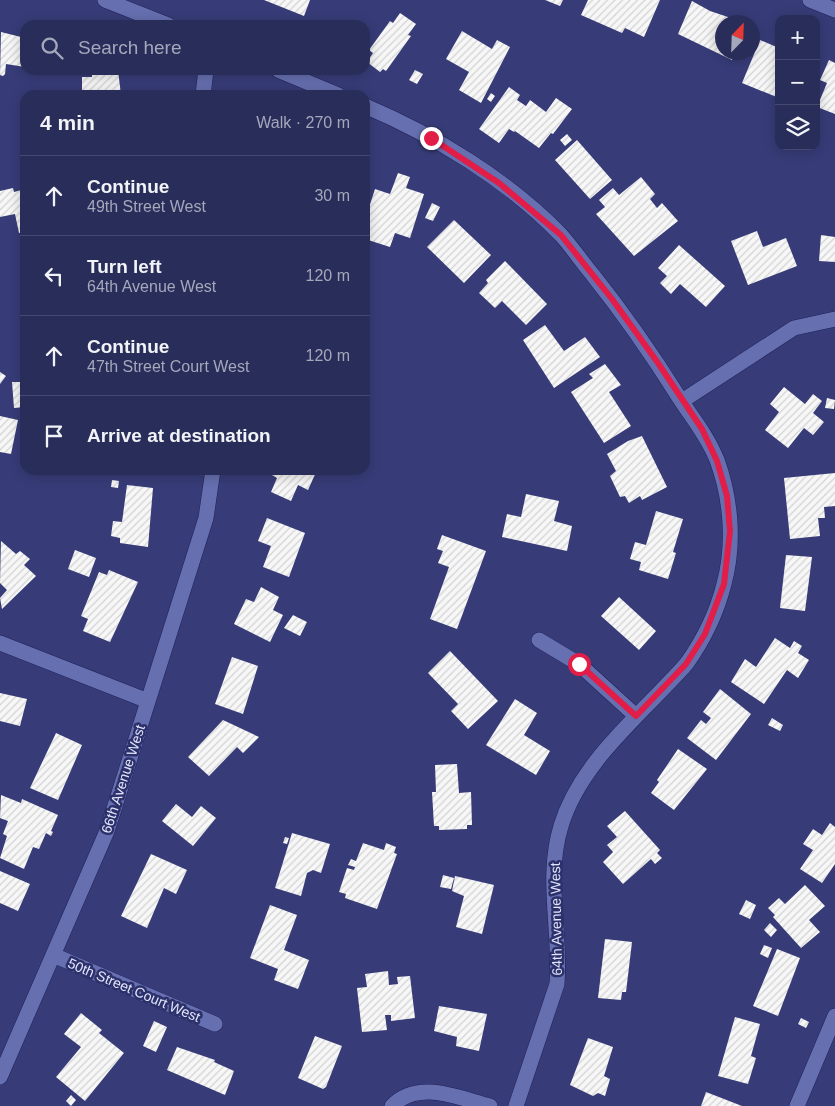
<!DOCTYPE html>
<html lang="en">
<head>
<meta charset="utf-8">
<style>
	:root { --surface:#292d5a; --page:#313560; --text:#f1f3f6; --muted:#a5a8bb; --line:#454970 }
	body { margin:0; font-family:Helvetica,sans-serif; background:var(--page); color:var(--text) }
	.controls { position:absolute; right:15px; top:15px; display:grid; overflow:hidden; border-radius:10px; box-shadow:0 2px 12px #0003 }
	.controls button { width:45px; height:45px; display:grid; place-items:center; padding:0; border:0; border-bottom:1px solid var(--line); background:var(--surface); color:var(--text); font:25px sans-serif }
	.compass { position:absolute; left:715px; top:15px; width:45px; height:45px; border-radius:50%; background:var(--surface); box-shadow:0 2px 12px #0003; rotate:23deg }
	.stop { position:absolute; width:15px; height:15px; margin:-11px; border:4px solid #e11d48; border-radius:50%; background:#fff }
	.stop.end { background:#e11d48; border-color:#fff; box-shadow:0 1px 5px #0008 }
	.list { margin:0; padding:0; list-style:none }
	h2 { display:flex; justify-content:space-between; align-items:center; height:65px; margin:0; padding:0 20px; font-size:21px }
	h2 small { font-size:16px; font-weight:400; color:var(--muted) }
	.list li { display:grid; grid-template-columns:32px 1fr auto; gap:15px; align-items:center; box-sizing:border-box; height:80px; padding:0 20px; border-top:1px solid var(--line) }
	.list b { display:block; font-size:19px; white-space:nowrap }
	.list p { margin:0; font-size:16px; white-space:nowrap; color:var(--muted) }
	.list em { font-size:16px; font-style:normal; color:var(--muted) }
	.icon { flex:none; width:28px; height:28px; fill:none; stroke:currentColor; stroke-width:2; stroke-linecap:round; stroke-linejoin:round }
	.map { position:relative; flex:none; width:835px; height:1106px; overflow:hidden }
	.search { position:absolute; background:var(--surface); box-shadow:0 2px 12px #0003; left:20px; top:20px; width:350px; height:55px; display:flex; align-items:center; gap:12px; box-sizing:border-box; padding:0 18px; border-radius:15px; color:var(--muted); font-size:19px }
	.panel { position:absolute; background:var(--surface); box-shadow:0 2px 12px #0003; left:20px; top:90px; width:350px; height:385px; border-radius:15px }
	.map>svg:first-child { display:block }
	.building { fill:url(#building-hatch) }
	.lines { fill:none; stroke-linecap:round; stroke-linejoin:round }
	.minor-casing { stroke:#1f215a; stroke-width:16 }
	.minor { stroke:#666faf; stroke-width:15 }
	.route { stroke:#e11d48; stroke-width:6 }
	.labels { text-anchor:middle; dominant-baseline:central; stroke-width:5; stroke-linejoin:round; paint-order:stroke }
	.street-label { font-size:14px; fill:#e2e6fc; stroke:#2d316b }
</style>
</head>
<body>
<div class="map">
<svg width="835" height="1106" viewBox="0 0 835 1106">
	<defs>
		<pattern id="building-hatch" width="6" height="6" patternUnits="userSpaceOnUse" patternTransform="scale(1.25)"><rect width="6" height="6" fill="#f7f7f7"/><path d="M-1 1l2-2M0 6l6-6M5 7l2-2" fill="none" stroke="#d3d3d5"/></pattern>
	</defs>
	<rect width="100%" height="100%" fill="#373c78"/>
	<path class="building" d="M264 0H310L304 16Z
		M545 0H563L560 6Z
		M588 0H660L644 37 625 28 622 33 581 15Z
		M692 1 710 11 743 22H722V52H741L738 59 733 57 732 60 678 34Z
		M400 13 416 24 408 35 411 36 386 71 383 69 380 72 367 62 373 53 369 50 390 21 393 23Z
		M462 31 492 49 497 40 510 47 481 103 459 90 469 72 446 59Z
		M1 32 25 38V67L6 64 5 74 3 76 0 75Z
		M760 40 779 48V98L742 83Z
		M829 60 835 63V114L817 107 827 83 820 80Z
		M49 70H64L63 74 37 71Z
		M96 70H118L121 95H82V77H92V74H96Z
		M415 70 423 74 417 84 409 80Z
		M509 87 520 95 517 100 526 106 530 100 546 112 556 98 572 109 553 134 551 133 539 148 515 131 514 132 509 129 499 143 479 129Z
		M491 93 495 96 491 102 487 99Z
		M567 134 572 140 565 146 560 140Z
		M577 140 612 180 590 199 555 160Z
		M398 173 410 177 406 188 424 194 410 238 395 233 390 247 365 239 367 223 365 220 375 189 390 194Z
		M641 177 655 194 650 199 657 208 662 203 678 221 634 256 596 214 605 207 599 200 613 188 619 195Z
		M13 188 14 192 25 189V232L19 233 15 214 0 217V191Z
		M432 203 440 207 433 221 425 218Z
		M454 220 491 255 464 283 427 247Z
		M757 231 763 247 786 238 797 266 748 285 731 241Z
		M821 235 835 237V262L819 261Z
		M679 245 725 286 706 307 680 284 671 294 660 283 667 276 658 268Z
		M505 261 547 304 526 325 502 301 495 308 479 293 488 283 486 280Z
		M545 325 564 351 585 337 600 357 554 388 523 340Z
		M605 364 621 385 609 392 631 426 604 443 571 392 593 378 589 374Z
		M0 372 6 376 0 384Z
		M12 382H25V407L14 408Z
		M784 387 805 404 813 394 822 401 813 413 824 422 813 435 804 428 788 448 765 430 779 412 770 404Z
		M827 398 835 400 834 409 825 408Z
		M0 416 18 420 11 454 0 452Z
		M642 436 667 487 642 500 640 496 629 503 625 496 620 497 610 476 616 471 607 454 628 441Z
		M275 470H317L308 490 298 485 291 501 271 492 277 478 272 475Z
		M835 473V506L824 507 825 518H818L820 536 790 539 784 478Z
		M112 480 119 481 118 488 111 487Z
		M127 485 153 488 148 547 120 543V538L111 536 113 521 122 522Z
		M526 494 559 501 554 521 572 526 567 551 502 537 507 514 521 517Z
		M656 511 683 519 673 552 676 553 668 579 639 570 641 562 630 559 635 542 646 545Z
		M267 518 305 533 289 577 263 567 271 546 258 541Z
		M442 535 486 551 457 629 430 619 449 567 438 563 443 551 437 549Z
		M1 541 16 554 20 551 30 559 24 565 36 576 2 609 0 598 7 590 0 583Z
		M75 550 96 558 89 577 68 569Z
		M786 555 812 557 805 611 780 608Z
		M109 570 138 582 110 642 83 631 88 619 81 616 99 572 107 575Z
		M261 587 279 597 273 610 283 615 270 642 234 624 246 599 254 602Z
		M619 597 656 631 639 650 601 616Z
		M293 615 307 622 300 636 284 628Z
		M775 638 790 648 794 641 802 646 798 653 809 660 798 678 787 670 764 704 731 682 745 659 756 667Z
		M450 651 498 701 468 729 451 711 458 704 428 673Z
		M232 657 258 666 243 714 215 704Z
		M720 689 751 714 716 760 687 738 701 720 706 724 711 718 703 712Z
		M0 693 27 699 20 726 0 721Z
		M515 699 537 713 524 735 550 751 536 775 486 745Z
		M772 718 783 725 780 731 768 725Z
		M223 720 259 737 243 753 237 747 209 776 188 757Z
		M56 733 82 745 58 800 30 788Z
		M678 749 707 769 674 810 651 793 659 782 657 780Z
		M457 764 459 793 471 792 472 825H467V829L439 830V826H434L432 792H436L435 765Z
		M1 795 21 803 22 799 58 815 51 831 53 832 51 836 46 833 39 849 33 847 24 869 0 858 7 836 3 834 8 821 0 818Z
		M176 804 192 817 201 806 216 818 193 846 162 821Z
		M625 811 660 850 657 853 662 858 655 864 651 859 623 884 603 862 613 852 607 845 617 837 607 826Z
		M830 823 835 827V864L822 883 800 869 813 850 803 844 813 829 822 835Z
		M292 833 330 844 321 873 313 870 307 873 301 896 275 888Z
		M285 837 289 838 287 844 283 843Z
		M363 843 384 850 386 843 396 847 394 853 397 854 377 909 345 898 346 894 339 892 347 868 354 870 355 867 348 865 351 859 356 861Z
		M151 854 187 870 176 894 164 888 147 928 121 916Z
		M0 871 30 884 18 911 0 903Z
		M443 875 454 878 451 889 440 887Z
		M455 876 494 885 482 934 456 927 464 896 452 891Z
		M805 885 825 906 809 920 820 932 801 948 773 917 775 915 768 908 779 898 785 904Z
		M746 900 756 905 750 919 739 914Z
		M270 905 297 915 284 950 309 960 298 989 274 980 278 969 250 958Z
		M770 923 777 930 771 937 764 930Z
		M605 939 632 942 626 992H622L621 1000 598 998Z
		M764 945 772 948 768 958 760 954Z
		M777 949 800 958 778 1016 753 1006Z
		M388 971 389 985 398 984 397 977 410 976 415 1018 391 1021V1015H385L387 1030 362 1032 357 988 367 987 365 974Z
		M439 1006 487 1014 479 1051 456 1046 457 1037 434 1031Z
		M81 1013 102 1030 99 1033 124 1053 85 1101 56 1077 81 1047 64 1034Z
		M735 1017 760 1024 751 1056 756 1058 748 1084 718 1076Z
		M801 1018 809 1022 806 1028 798 1024Z
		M154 1021 167 1027 156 1052 143 1046Z
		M315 1036 342 1046 326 1087 323 1089 298 1078Z
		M588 1038 613 1047 604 1076 610 1079 605 1096 598 1093 593 1096 570 1085Z
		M177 1047 215 1060 214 1062 234 1071 225 1095 167 1070Z
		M706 1092 742 1106H701Z
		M71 1095 76 1100 71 1106 66 1101Z"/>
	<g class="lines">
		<g class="minor-casing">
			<path id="minor" d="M105 0 168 25
				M810 0 835 10
				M278 70 338 95
				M203 95 206 70
				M365 106C434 135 509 181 561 235 572 247 581 261 592 274 624 314 653 356 680 399 693 419 708 437 717 460 731 498 735 544 724 584 717 612 704 639 687 663 678 674 667 684 657 695 620 733 577 773 561 826 545 878 561 931 557 984L516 1106
				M682 401 794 328 835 319
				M539 640 579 664 636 716
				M0 643 148 701
				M53 955 215 1024
				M0 1077 107 831 206 518 213 470
				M392 1106C419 1079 458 1098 490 1106
				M797 1106 835 1016"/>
		</g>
		<use href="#minor" class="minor"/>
	</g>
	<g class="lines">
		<path class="route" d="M431 138 499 183 561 235 612 299 658 363 702 429 717 461 727 496 730 531 724 584 705 634 686 664 636 716 579 664"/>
	</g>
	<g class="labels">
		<g class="street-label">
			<text transform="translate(123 779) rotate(-72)">66th Avenue West</text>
			<text transform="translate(556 919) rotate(-91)">64th Avenue West</text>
			<text transform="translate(134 990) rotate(23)">50th Street Court West</text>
		</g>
	</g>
</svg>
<div class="controls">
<button>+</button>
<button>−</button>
<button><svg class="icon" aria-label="layers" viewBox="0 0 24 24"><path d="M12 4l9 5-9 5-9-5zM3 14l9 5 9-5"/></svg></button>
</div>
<svg class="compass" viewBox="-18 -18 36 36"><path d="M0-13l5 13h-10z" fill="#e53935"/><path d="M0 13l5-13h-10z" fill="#a5a8bb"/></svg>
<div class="stop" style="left:579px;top:664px"></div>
<div class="stop end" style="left:431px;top:138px"></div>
<div class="search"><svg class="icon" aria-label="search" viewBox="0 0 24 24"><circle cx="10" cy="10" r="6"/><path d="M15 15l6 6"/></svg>Search here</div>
<section class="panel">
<h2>4 min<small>Walk · 270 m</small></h2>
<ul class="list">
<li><svg class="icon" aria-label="ahead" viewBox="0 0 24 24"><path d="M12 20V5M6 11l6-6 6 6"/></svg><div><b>Continue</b><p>49th Street West</p></div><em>30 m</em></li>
<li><svg class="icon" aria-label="left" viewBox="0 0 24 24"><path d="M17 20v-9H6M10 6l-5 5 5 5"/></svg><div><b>Turn left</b><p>64th Avenue West</p></div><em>120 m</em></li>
<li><svg class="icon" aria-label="ahead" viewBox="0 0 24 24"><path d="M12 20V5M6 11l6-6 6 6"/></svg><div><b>Continue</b><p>47th Street Court West</p></div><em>120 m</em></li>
<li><svg class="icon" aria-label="arrive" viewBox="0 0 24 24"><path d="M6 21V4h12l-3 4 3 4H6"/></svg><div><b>Arrive at destination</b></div></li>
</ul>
</section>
</div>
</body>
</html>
